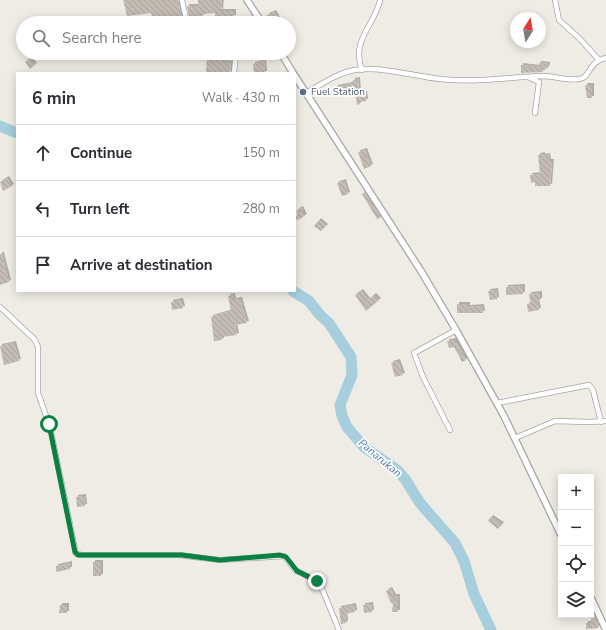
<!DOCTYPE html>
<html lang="en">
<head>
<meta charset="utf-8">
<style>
	:root { --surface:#fff; --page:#f2f2f3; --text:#2b2b33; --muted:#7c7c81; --line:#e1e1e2 }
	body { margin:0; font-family:"Nunito Sans",sans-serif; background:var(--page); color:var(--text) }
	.controls { position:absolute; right:12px; bottom:12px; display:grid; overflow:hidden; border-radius:0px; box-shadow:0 2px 10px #0003 }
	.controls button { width:36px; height:36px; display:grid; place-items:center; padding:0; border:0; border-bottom:1px solid var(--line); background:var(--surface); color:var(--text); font:20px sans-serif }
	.compass { position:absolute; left:510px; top:12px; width:36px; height:36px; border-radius:50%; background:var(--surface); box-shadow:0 2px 10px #0003; rotate:11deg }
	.stop { position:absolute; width:12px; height:12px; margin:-9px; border:3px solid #0b8043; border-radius:50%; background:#fff }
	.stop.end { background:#0b8043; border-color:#fff; box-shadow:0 1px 4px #0008 }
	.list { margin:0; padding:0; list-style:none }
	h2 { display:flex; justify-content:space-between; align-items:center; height:52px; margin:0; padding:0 16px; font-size:17px }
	h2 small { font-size:13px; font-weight:400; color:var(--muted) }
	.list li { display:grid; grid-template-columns:26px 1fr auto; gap:12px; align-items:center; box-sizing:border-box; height:56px; padding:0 16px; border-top:1px solid var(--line) }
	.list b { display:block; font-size:15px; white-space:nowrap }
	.list em { font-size:13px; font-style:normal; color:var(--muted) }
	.icon { flex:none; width:22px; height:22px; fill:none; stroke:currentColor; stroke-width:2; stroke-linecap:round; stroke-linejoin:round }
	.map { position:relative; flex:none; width:606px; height:630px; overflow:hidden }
	.search { position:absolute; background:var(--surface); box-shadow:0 2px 10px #0003; left:16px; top:16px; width:280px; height:44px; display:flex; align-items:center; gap:10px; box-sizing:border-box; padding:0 14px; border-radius:22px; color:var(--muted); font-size:15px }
	.panel { position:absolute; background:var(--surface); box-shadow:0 2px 10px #0003; left:16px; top:72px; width:280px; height:220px; border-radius:0px }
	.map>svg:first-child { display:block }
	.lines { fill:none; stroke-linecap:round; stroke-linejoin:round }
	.river { stroke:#a6cedc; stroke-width:11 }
	.building { fill:url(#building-back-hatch); filter:url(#shadow) }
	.minor-casing { stroke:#a6a6a6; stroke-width:6 }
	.tertiary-casing { stroke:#a6a6a6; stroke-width:8 }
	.minor { stroke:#fff; stroke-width:4.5 }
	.tertiary { stroke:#fff; stroke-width:5.5 }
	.route { stroke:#0b8043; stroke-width:5 }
	.service-dot { fill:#5c6f8a; stroke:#fff; stroke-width:1.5 }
	.labels { text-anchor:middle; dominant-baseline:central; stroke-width:3.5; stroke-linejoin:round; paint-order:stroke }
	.service-label { font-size:10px; fill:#4e5e75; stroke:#fff; text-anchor:start }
	.water-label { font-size:11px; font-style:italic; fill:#4c79ad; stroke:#fff }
</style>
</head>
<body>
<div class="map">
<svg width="606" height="630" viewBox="0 0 606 630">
	<defs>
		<pattern id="building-back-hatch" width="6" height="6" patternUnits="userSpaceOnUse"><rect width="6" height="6" fill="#c4bcb4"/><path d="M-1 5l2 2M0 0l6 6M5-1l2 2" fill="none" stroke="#a8a19a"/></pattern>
		<filter id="shadow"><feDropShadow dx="2" dy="-2" stdDeviation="0" flood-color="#0004"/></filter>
	</defs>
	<rect width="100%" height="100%" fill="#efece5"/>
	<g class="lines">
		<path class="river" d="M0 126 17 133
			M293 291 309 301 320 315 329 323 351 357 352 375 340 405 342 416 347 427 364 447 397 470 405 479 420 503 455 543 464 561 474 594 491 630"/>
	</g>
	<path class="building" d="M123 0H178L182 20 188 23H170L169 20 163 21 162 20 153 21 151 13 127 16Z
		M198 0H222L221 11H234V17L215 18V13L202 14V17L189 16 187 6H198Z
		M274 12 276 15 280 23H271L267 15Z
		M207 53H225L224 62 231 63 230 73H206Z
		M30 58 35 65 30 69 25 62Z
		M264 61 265 73H254L253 64Z
		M539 63 548 64 547 69 543 68V72L521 73V65L538 67Z
		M358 79 359 95 365 93 366 101 360 102V104L357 105 355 93 337 96 336 87 346 85 353 83V80Z
		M585 85H592V98H587Z
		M365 150 371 166 364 169 358 152Z
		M543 154V156L548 155 549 161H552L550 186H535V182L531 183 530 175 540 174 538 155Z
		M7 178 12 186 3 191 0 182Z
		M344 181 348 194 342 196 337 183Z
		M365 192 381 217 377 219 362 194Z
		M301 208 305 216 297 220 295 216 298 215 296 211Z
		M319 220 326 226 321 231 314 226Z
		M0 254H2L9 282 0 285Z
		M523 286V294L506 295V287Z
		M496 290 497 299 490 300 488 291Z
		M361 291 368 300 374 295 379 300 366 311 355 295Z
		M540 293V300L537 301 539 310 528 312 527 304H531L529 294Z
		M233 295 234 300 240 299 247 323 235 325 237 335 222 337V340L214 341 211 317 231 311 228 296Z
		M181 300 183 308 172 310 171 302Z
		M457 304H468V307L482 306 483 313H457Z
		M455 340 466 360 462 362 454 347 449 348 447 341Z
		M14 343 19 361 4 365 0 346Z
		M398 361 403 375 395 377 391 363Z
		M84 496 85 506 77 507 76 497Z
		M491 517 502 524 498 529 488 521Z
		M93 562H101V576H93Z
		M70 563V569L56 572V566Z
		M390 589 394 596H398V612H392L393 603H391L386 591Z
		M371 604 372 612 364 613 363 605Z
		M60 605H67V613H59Z
		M354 605 355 612 345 614 346 623 341 624 339 608Z
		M591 608 597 622 598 628 586 629V623H591Z"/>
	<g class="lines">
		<g class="minor-casing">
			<path id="minor" d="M182 0 186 19 214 22 238 20
				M555 0 559 20 580 39 599 60
				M243 23 258 16
				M362 70C351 41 373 27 380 1
				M234 73 236 53
				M530 78 539 82 535 113
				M306 93C322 84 337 73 355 70 383 66 412 76 440 79 474 83 508 77 543 76 555 76 567 81 579 79 591 78 587 62 606 58
				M0 307 35 340 38 347V393L50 427 76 554 82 555H178L220 560 284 556 295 570 317 581 323 591 339 630
				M497 403 589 385 593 390 601 422
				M450 430 423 377 414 353 456 330
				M515 438 555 421 589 422 606 421"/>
		</g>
		<g class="tertiary-casing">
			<path id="tertiary" d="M247 0 262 23
				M281 53 293 73
				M295 76 421 271 456 330 504 416 561 535
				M591 598 606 630"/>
		</g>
		<use href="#minor" class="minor"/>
		<use href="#tertiary" class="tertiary"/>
	</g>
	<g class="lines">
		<path class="route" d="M49 424 75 552 78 555H182L220 560 280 555 286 557 297 571 317 581"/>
	</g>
	<circle class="service-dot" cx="303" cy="92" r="4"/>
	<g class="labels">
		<g class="service-label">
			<text x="311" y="92">Fuel Station</text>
		</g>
		<g class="water-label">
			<text transform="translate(380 458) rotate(40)">Panarukan</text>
		</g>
	</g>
</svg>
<div class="controls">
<button>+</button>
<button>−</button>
<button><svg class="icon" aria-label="locate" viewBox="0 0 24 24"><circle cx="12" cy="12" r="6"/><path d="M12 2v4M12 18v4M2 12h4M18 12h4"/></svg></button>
<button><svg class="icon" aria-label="layers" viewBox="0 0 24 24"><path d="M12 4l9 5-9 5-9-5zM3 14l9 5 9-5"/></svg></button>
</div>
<svg class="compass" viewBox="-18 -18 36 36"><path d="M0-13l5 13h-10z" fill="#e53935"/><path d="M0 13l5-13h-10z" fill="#7c7c81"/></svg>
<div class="stop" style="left:49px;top:424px"></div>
<div class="stop end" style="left:317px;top:581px"></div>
<div class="search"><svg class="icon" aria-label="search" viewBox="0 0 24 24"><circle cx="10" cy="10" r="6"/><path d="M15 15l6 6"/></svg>Search here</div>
<section class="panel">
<h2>6 min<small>Walk · 430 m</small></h2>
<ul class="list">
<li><svg class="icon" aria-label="ahead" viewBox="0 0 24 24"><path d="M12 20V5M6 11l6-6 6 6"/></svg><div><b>Continue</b></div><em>150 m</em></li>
<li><svg class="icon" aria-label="left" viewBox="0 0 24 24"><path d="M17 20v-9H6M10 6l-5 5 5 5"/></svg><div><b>Turn left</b></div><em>280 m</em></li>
<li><svg class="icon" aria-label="arrive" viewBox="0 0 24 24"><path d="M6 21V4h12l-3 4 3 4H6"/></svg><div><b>Arrive at destination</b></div></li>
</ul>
</section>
</div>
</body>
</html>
